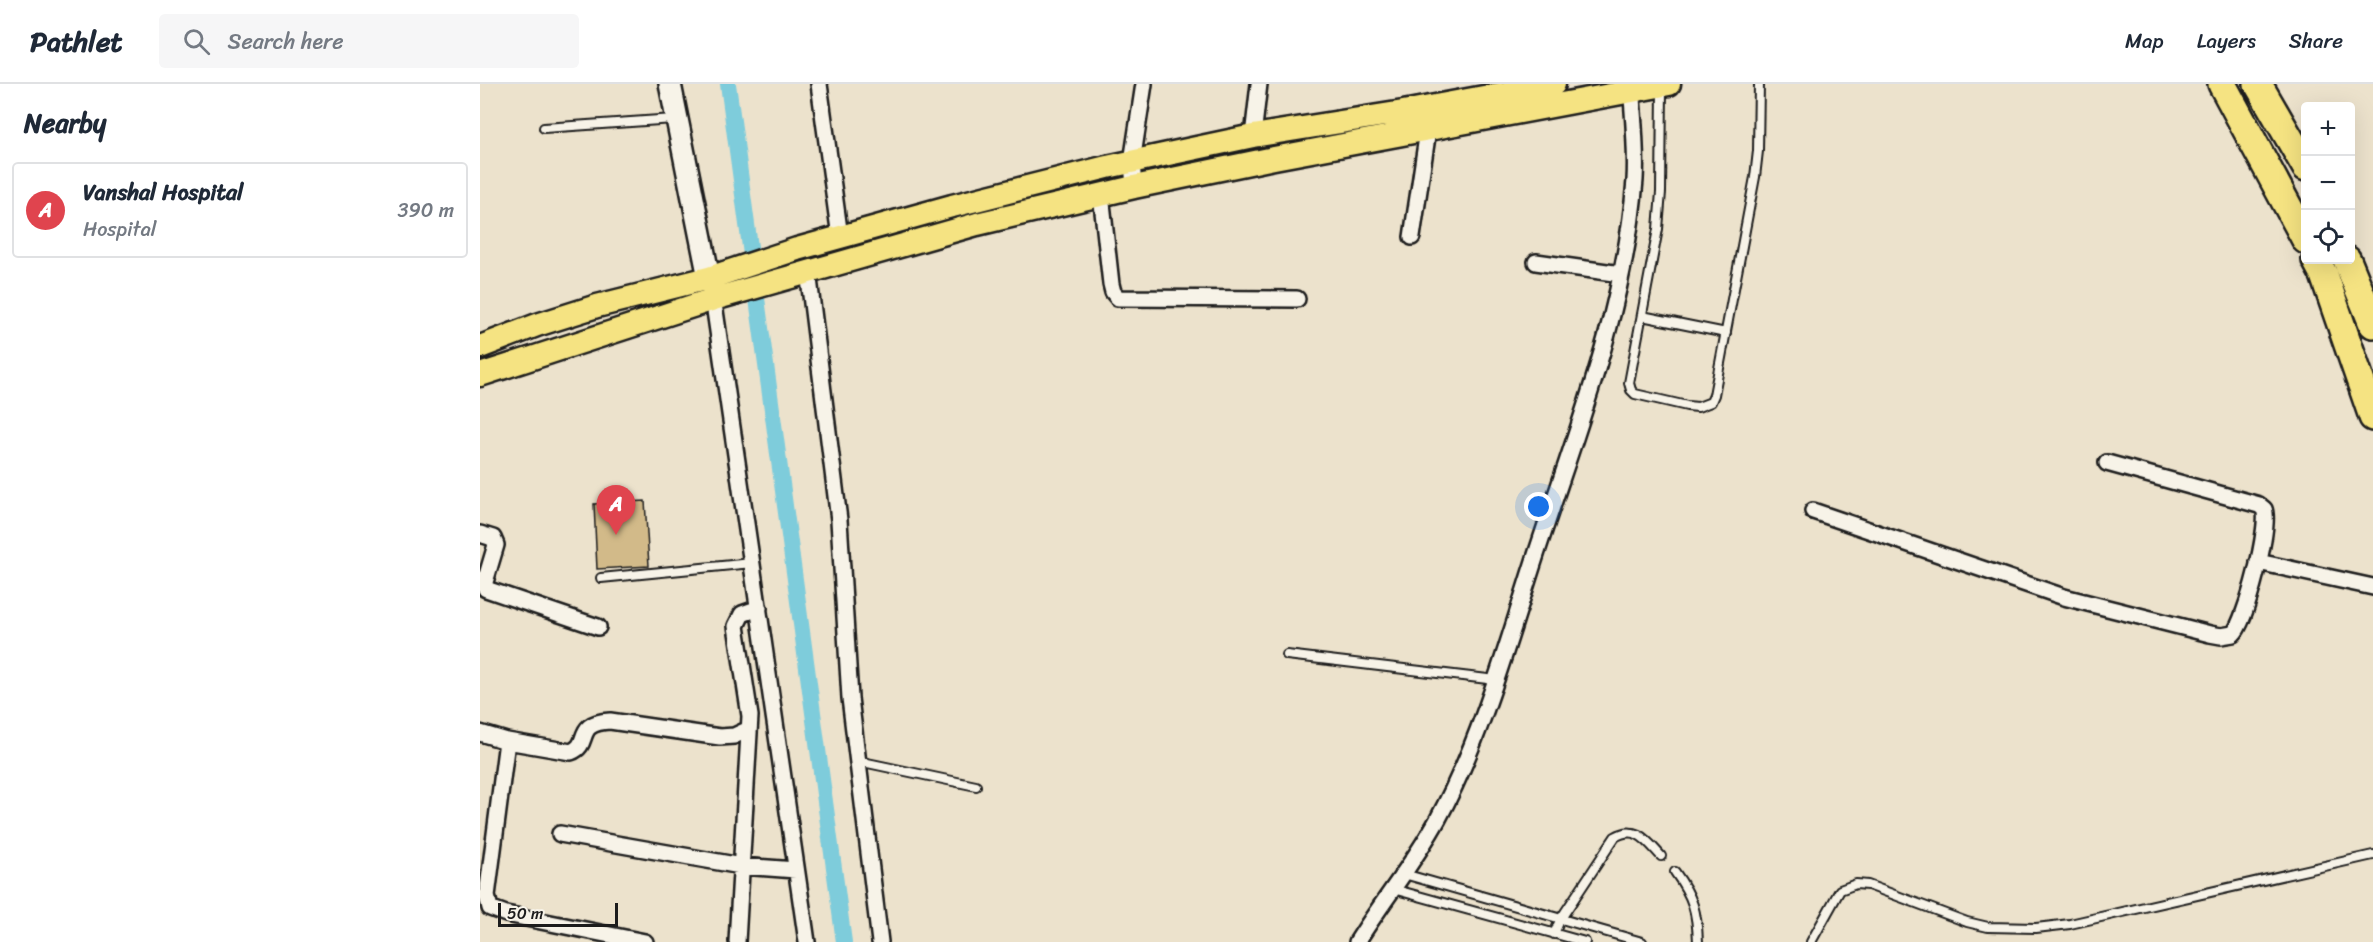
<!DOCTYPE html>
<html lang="en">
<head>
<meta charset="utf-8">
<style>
	:root { --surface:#fff; --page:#f6f6f7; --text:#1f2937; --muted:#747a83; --line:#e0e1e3; --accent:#c8321e }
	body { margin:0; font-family:Sriracha,sans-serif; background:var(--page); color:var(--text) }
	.controls { position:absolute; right:18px; top:18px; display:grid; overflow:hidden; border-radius:6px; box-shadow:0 6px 24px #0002 }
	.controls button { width:54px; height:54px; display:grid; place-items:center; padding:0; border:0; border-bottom:2px solid var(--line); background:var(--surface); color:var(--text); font:30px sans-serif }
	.scale { position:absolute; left:18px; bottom:15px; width:120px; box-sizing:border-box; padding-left:6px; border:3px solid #1c1c1c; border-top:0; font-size:16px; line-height:21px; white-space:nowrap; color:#1c1c1c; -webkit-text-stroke:4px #f7f3e8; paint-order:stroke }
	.you { position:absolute; left:1059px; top:423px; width:21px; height:21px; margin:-15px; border:4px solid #fff; border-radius:50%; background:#1a73e8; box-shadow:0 0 0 9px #1a73e833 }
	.badge { display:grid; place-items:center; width:39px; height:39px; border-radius:50%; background:var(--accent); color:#fff; font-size:20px; font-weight:700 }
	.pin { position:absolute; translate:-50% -50px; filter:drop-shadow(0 2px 3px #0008) }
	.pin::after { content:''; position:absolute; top:32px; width:21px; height:18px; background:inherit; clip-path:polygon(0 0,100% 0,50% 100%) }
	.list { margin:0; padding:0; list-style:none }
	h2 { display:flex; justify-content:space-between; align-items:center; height:78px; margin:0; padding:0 24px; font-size:26px }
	h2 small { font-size:20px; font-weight:400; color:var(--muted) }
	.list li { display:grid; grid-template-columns:39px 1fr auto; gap:18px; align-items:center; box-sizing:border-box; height:96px; margin:0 12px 12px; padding:0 12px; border:2px solid var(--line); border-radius:6px }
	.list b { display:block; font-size:22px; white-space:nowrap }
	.list p { margin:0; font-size:20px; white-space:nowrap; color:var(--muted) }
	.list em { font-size:20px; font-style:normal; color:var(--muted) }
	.icon { flex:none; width:33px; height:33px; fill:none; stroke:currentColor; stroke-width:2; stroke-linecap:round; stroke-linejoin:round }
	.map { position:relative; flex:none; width:1893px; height:858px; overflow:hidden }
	header { display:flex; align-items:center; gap:36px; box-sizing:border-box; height:84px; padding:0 30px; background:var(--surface); border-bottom:2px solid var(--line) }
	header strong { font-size:28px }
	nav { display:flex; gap:33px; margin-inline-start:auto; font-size:21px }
	.search { width:420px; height:54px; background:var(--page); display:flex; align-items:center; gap:15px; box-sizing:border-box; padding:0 21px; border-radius:6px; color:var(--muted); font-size:22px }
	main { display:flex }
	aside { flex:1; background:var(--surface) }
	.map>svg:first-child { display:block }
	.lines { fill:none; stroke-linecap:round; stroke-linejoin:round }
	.canal { stroke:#7eccdb; stroke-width:16 }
	.building { fill:#d2ba89; stroke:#1c1c1c; stroke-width:1.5 }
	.lane-casing { stroke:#1c1c1c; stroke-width:12 }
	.street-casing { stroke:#1c1c1c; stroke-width:20 }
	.secondary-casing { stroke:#1c1c1c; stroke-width:26 }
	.primary-casing { stroke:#1c1c1c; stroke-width:27 }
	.highway-casing { stroke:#1c1c1c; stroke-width:32 }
	.lane { stroke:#f7f3e8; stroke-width:8 }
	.street { stroke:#f7f3e8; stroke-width:15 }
	.secondary { stroke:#f7f3e8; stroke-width:21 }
	.primary { stroke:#f5e382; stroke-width:22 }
	.highway { stroke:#f5e382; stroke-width:27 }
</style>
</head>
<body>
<header>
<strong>Pathlet</strong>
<div class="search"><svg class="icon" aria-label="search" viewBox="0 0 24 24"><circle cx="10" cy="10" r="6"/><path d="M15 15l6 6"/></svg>Search here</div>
<nav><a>Map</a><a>Layers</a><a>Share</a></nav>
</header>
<main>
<aside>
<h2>Nearby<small></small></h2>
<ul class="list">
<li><span class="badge" style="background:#e0444e">A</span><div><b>Vanshal Hospital</b><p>Hospital</p></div><em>390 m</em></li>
</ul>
</aside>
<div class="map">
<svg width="1893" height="858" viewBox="0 0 1893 858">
	<rect width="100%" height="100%" fill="#ece2cc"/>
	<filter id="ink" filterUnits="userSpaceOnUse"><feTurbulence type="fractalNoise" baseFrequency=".0167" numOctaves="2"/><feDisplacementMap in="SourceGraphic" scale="12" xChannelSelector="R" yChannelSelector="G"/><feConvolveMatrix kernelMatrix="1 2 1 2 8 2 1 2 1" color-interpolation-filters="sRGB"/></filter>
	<g filter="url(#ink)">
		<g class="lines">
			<path class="canal" d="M248 0 364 858"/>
		</g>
		<path class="building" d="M165 417 169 482 117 485 114 420Z"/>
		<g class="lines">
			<g class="lane-casing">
				<path id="lane" d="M1182 3 1181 108 1178 145 1149 299 1151 306 1155 310 1207 322 1218 323 1231 318 1234 311 1275 93 1278 67 1279 0
					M64 44 194 35
					M1162 232 1246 249
					M121 494 272 479
					M807 571 1016 596
					M378 677 496 702
					M1195 788C1213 813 1217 827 1218 858
					M924 790 1162 858
					M913 805 1105 858
					M1074 850 1080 836 1135 753C1156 740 1167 757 1181 772
					M1331 858 1360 806 1376 800 1388 801 1487 838 1508 843 1556 844 1590 840 1893 771"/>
			</g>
			<g class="street-casing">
				<path id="street" d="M339 0 360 153
					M773 52 779 0
					M654 103 652 78 664 0
					M621 110 631 200 633 208 638 214 817 215
					M932 153 948 46
					M1056 178 1141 190
					M328 187 359 436 370 614 400 858
					M232 206 327 858
					M1333 427 1584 513 1730 550 1741 552 1753 550C1766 538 1791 440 1784 425L1779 421 1627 379
					M0 450 13 454 16 461 5 498 6 505 118 543
					M1778 478 1893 503
					M0 649 27 657 91 668C112 660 93 639 130 637L240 653 254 652 269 645
					M27 657 7 812 10 824 26 830 165 858
					M80 750 261 782 316 786
					M257 858 270 632 256 542 262 530 279 524
					M877 858C903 816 934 779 958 735 1001 655 1026 564 1054 477 1094 353 1145 228 1155 96 1157 65 1153 31 1151 0"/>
			</g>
			<g class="secondary-casing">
				<path id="secondary" d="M190 0 229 194"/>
			</g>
			<g class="primary-casing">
				<path id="primary" d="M0 263 57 241 117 222 229 194 317 165 472 122 627 83 773 52 923 28 1074 0
					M0 291 234 215 497 140 654 103 794 74 1189 0"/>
			</g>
			<g class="highway-casing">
				<path id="highway" d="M1742 0 1826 156
					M1778 0 1826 83
					M1836 176 1844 191 1893 333
					M1867 176 1893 240"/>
			</g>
			<use href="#lane" class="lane"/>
			<use href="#street" class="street"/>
			<use href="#secondary" class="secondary"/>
			<use href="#primary" class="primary"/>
			<use href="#highway" class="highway"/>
		</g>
	</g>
</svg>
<div class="controls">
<button>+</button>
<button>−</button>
<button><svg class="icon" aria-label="locate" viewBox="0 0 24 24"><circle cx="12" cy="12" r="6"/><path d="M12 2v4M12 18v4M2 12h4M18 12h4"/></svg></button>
</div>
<div class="scale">50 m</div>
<div class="you"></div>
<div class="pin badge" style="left:136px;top:451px;background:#e0444e">A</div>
</div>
</main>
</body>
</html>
